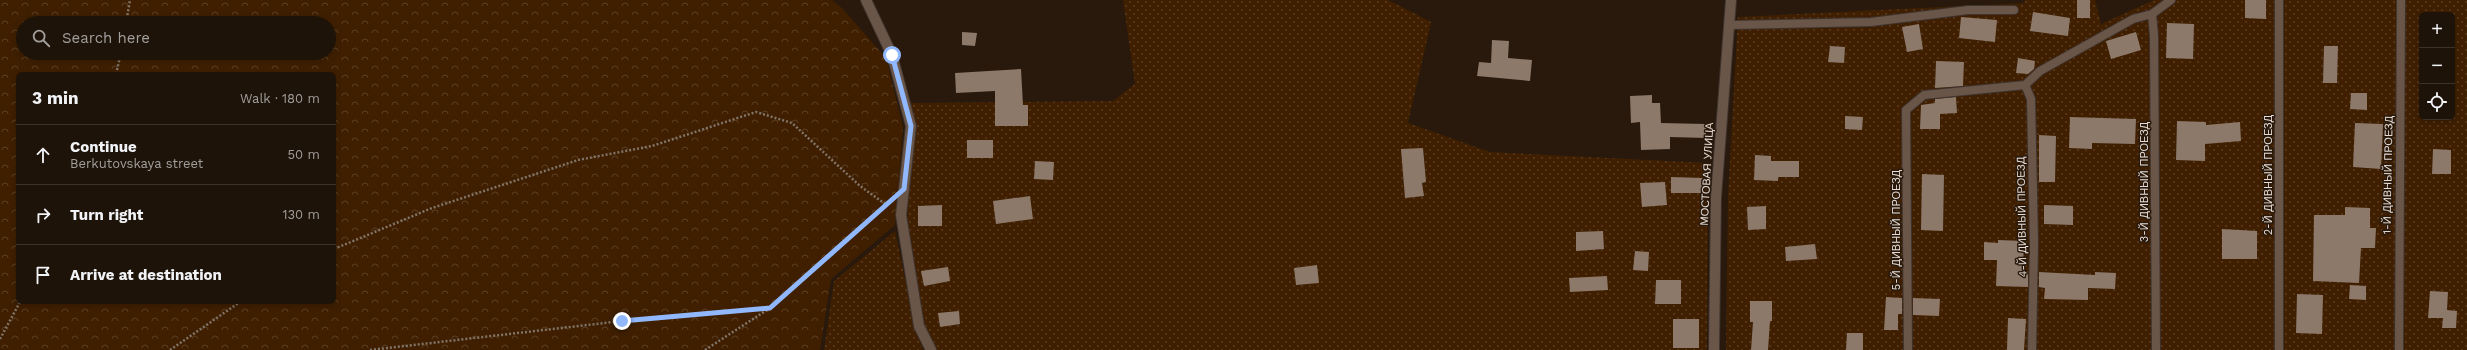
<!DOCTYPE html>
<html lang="en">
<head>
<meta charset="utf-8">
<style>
	:root { --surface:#1e1309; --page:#261c12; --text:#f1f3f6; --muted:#a19e9c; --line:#3c322a }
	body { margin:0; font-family:"Work Sans",sans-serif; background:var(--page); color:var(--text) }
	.controls { position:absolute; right:12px; top:12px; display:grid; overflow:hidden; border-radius:6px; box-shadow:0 2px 6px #0003 }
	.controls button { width:36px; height:36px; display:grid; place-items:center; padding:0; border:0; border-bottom:1px solid var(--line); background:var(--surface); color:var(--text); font:20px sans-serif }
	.stop { position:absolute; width:12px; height:12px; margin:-9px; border:3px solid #91b8fd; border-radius:50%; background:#fff }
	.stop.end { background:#91b8fd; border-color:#fff; box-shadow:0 1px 4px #0008 }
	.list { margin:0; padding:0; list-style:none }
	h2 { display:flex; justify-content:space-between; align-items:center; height:52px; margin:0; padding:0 16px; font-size:17px }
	h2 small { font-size:13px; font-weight:400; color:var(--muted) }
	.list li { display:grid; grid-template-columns:26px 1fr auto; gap:12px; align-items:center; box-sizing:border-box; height:60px; padding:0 16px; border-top:1px solid var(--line) }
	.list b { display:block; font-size:15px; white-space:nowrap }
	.list p { margin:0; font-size:13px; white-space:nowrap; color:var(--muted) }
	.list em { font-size:13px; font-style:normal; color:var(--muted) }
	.icon { flex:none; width:22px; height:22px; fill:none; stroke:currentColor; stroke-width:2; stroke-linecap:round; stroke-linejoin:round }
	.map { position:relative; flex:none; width:2467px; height:350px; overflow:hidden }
	.search { position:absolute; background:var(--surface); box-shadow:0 2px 6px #0003; left:16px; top:16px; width:320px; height:44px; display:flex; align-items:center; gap:10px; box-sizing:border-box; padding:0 14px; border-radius:22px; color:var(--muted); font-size:15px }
	.panel { position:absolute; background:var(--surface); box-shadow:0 2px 6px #0003; left:16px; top:72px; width:320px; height:232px; border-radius:6px }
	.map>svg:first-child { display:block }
	.forest { fill:url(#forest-crowns); fill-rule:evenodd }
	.garden { fill:url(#garden-dots); fill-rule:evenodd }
	.building { fill:#8c796a }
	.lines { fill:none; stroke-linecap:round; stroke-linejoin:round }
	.lane-casing { stroke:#3f332e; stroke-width:10 }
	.street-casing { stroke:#3f332e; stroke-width:12 }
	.secondary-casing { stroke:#3f332e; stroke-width:12 }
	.path { stroke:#817469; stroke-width:2.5; stroke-dasharray:2 2; stroke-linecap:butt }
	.lane { stroke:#695649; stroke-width:8 }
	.street { stroke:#695649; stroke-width:10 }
	.secondary { stroke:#695649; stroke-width:10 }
	.route { stroke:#91b8fd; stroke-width:5 }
	.labels { text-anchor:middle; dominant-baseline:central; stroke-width:3; stroke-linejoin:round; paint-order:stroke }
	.street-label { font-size:11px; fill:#e6dbd3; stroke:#28190c }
</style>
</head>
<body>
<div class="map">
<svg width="2467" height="350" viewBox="0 0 2467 350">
	<defs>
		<pattern id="forest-crowns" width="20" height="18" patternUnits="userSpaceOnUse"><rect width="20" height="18" fill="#3f1f00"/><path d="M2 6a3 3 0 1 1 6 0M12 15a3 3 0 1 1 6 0" fill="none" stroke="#5b3f24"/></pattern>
		<pattern id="garden-dots" width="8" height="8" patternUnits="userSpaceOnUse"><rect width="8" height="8" fill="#3f1f00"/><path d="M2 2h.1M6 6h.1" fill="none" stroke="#5b3f24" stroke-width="1.8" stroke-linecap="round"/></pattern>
	</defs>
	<rect width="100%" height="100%" fill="#28190c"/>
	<path class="forest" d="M0 0H832L842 8 886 58 903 127 895 225 831 279 820 350H0ZM23 23H329V53H23ZM18 74H334V302H18Z"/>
	<path class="garden" d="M1123 0H1388L1431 22 1408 123 1490 152 1708 163 1707 350H936L923 325 906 217 915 126 910 103 1113 101 1135 84Z
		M2025 0H2095L2101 24 2154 0H2467V350H1726L1728 196 1738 17 2024 3ZM2422 15H2452V117H2422Z
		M895 231 916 332 923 350H824L834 281Z"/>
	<path class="building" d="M2077 0H2090V18H2077Z
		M2245 0H2266V19L2245 18Z
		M2033 12 2070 18 2068 36 2030 31Z
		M1961 17 1997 20 1995 42 1959 38Z
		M2167 23 2194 24 2193 59 2166 58Z
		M1919 24 1923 49 1907 52 1902 27Z
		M962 32 977 33 975 46 962 45Z
		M2136 32 2141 50 2111 59 2106 41Z
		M1492 40 1509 41 1508 58 1532 60 1530 81 1477 76 1479 62 1491 63Z
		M1830 46 1845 47 1844 63 1828 62Z
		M2324 46H2338L2337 83H2323Z
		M2018 58 2035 61 2034 69 2028 74 2016 73Z
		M1936 61 1964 62 1963 86 1935 88Z
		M1021 69 1023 105H1028V126H995V91L956 93 955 73Z
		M2351 93H2367V110L2350 109Z
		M1652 95V103H1660L1661 123 1706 124V138L1670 137V149L1641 150 1640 122 1631 123 1630 96Z
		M1956 97 1957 113 1940 114V129H1920L1921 105 1935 103V99Z
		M1845 116 1863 117 1862 130 1845 129Z
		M2070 117 2136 119 2135 144 2092 143V149L2069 148Z
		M2177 121 2206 122V125L2240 122 2241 141 2205 144V161L2176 160Z
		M2355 123 2383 124 2381 169 2353 167Z
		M2039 135 2056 136 2055 182H2039Z
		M967 140H993V158H967Z
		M1423 148 1426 182 1422 183 1424 196 1405 198 1401 149Z
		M2433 149 2451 150V174H2432Z
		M1755 155 1771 156V161H1799V177H1778V181L1754 180Z
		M1035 161 1054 162 1053 180 1034 179Z
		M1922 174 1944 175 1943 231 1921 230Z
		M1671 177 1703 178V193H1671Z
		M1665 182 1667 205 1642 207 1640 183Z
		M1030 196 1033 219 996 224 993 201Z
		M942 205V226H918V206Z
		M2044 205 2073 206V225L2044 224Z
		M1766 206V229L1748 230 1747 207Z
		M2345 207 2370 208V228H2376L2375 248H2361L2359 283 2313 281 2314 215H2345Z
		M2222 229 2257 231V259H2222Z
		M1603 231 1604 249 1576 251V232Z
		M1998 240 2024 241 2023 271H2028V287L1996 286 1997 260H1984V242L1998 243Z
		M1815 244 1817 259 1786 261 1785 247Z
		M1635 251 1649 252 1648 271 1633 270Z
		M1317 265 1319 283 1296 285 1294 268Z
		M948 267 950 281 924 286 921 271Z
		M2039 272 2095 275V272L2116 273 2115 289 2088 288V300L2044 299 2045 288 2039 287Z
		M1607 276 1608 290 1570 292 1569 278Z
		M1656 280H1681V304H1655Z
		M2350 285 2366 286V300L2349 299Z
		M2430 291 2448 292 2447 310 2457 311 2456 328H2442L2443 318H2428Z
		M2297 294 2323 295 2322 334 2296 333Z
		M1886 297 1902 298V314H1898V330H1884Z
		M1913 298 1940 299 1939 316 1913 315Z
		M1750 301H1772V321H1770L1768 350H1751L1753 322H1750Z
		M959 311 960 324 940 327 938 313Z
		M2008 318 2026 319 2024 350H2007Z
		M1673 319H1699V348H1673Z
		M1847 333H1863V350H1846Z"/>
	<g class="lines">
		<g class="lane-casing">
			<path id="lane" d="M2279 0V350
				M2152 14 2154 36 2156 350
				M1730 25 1871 22 1968 10H2014
				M2025 85 2031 99 2034 243 2032 350
				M1908 350 1906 110 1924 95 2025 85 2040 71 2133 19 2152 14 2171 0
				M2399 350 2401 0"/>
		</g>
		<g class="street-casing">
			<path id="street" d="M866 0 892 55 911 126 901 215 919 326 931 350"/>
		</g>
		<g class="secondary-casing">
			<path id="secondary" d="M1714 350 1716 197 1731 0"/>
		</g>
		<path class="path" d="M126 23 130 0
			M116 74 121 53
			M334 249 432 208 578 160 652 146 756 112 792 123 860 186 888 206
			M0 339 20 302
			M170 350 240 302
			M370 350 622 321 770 308
			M705 350 770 308 887 205"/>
		<use href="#lane" class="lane"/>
		<use href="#street" class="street"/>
		<use href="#secondary" class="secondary"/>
	</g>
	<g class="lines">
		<path class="route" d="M622 321 770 308 904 189 911 126 892 55"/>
	</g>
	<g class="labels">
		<g class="street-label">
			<text transform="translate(1707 174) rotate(-87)">МОСТОВАЯ УЛИЦА</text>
			<text transform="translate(2268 175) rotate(-90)">2-Й ДИВНЫЙ ПРОЕЗД</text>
			<text transform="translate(2388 175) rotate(-89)">1-Й ДИВНЫЙ ПРОЕЗД</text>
			<text transform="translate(2144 182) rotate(-90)">3-Й ДИВНЫЙ ПРОЕЗД</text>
			<text transform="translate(2022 217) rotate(-91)">4-Й ДИВНЫЙ ПРОЕЗД</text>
			<text transform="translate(1896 230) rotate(-90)">5-Й ДИВНЫЙ ПРОЕЗД</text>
		</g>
	</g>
</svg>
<div class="controls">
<button>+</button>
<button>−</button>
<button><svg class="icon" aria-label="locate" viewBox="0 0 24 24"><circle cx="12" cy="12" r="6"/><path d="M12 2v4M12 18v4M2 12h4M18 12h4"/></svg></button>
</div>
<div class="stop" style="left:892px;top:55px"></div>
<div class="stop end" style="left:622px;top:321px"></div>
<div class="search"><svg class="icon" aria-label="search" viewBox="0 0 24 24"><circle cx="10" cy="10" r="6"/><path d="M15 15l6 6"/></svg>Search here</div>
<section class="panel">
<h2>3 min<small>Walk · 180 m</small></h2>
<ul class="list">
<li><svg class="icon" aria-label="ahead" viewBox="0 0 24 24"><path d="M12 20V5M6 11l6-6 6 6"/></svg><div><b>Continue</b><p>Berkutovskaya street</p></div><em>50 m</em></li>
<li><svg class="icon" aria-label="right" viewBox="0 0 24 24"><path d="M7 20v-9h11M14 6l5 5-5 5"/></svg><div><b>Turn right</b></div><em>130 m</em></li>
<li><svg class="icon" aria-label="arrive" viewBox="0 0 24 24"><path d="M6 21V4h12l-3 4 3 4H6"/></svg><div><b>Arrive at destination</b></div></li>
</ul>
</section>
</div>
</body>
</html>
